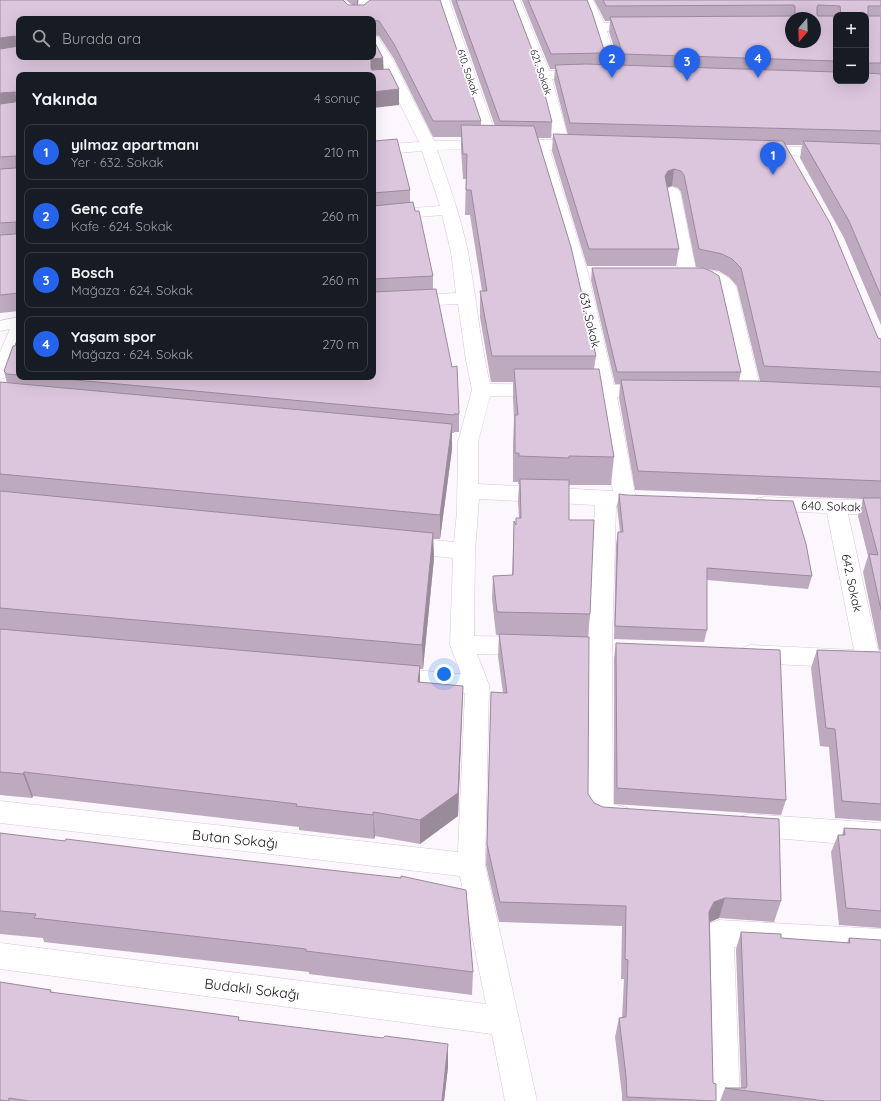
<!DOCTYPE html>
<html lang="tr">
<head>
<meta charset="utf-8">
<style>
	:root { --surface:#171b24; --page:#242831; --text:#f1f3f6; --muted:#9ea1a6; --line:#363941; --accent:#2563eb }
	body { margin:0; font-family:Quicksand,sans-serif; background:var(--page); color:var(--text) }
	.controls { position:absolute; right:12px; top:12px; display:grid; overflow:hidden; border-radius:8px; box-shadow:0 4px 16px #0002 }
	.controls button { width:36px; height:36px; display:grid; place-items:center; padding:0; border:0; border-bottom:1px solid var(--line); background:var(--surface); color:var(--text); font:20px sans-serif }
	.compass { position:absolute; left:785px; top:12px; width:36px; height:36px; border-radius:50%; background:var(--surface); box-shadow:0 4px 16px #0002; rotate:199deg }
	.you { position:absolute; left:444px; top:674px; width:14px; height:14px; margin:-10px; border:3px solid #fff; border-radius:50%; background:#1a73e8; box-shadow:0 0 0 6px #1a73e833 }
	.badge { display:grid; place-items:center; width:26px; height:26px; border-radius:50%; background:var(--accent); color:#fff; font-size:13px; font-weight:700 }
	.pin { position:absolute; translate:-50% -33px; filter:drop-shadow(0 1px 2px #0008) }
	.pin::after { content:''; position:absolute; top:21px; width:14px; height:12px; background:inherit; clip-path:polygon(0 0,100% 0,50% 100%) }
	.list { margin:0; padding:0; list-style:none }
	h2 { display:flex; justify-content:space-between; align-items:center; height:52px; margin:0; padding:0 16px; font-size:17px }
	h2 small { font-size:13px; font-weight:400; color:var(--muted) }
	.list li { display:grid; grid-template-columns:26px 1fr auto; gap:12px; align-items:center; box-sizing:border-box; height:56px; margin:0 8px 8px; padding:0 8px; border:1px solid var(--line); border-radius:8px }
	.list b { display:block; font-size:15px; white-space:nowrap }
	.list p { margin:0; font-size:13px; white-space:nowrap; color:var(--muted) }
	.list em { font-size:13px; font-style:normal; color:var(--muted) }
	.icon { flex:none; width:22px; height:22px; fill:none; stroke:currentColor; stroke-width:2; stroke-linecap:round; stroke-linejoin:round }
	.map { position:relative; flex:none; width:881px; height:1101px; overflow:hidden }
	.search { position:absolute; background:var(--surface); box-shadow:0 4px 16px #0002; left:16px; top:16px; width:360px; height:44px; display:flex; align-items:center; gap:10px; box-sizing:border-box; padding:0 14px; border-radius:8px; color:var(--muted); font-size:15px }
	.panel { position:absolute; background:var(--surface); box-shadow:0 4px 16px #0002; left:16px; top:72px; width:360px; height:308px; border-radius:8px }
	.map>svg:first-child { display:block }
	.lines { fill:none; stroke-linecap:round; stroke-linejoin:round }
	.minor-casing { stroke:#dac5dc; stroke-width:1 }
	.minor { fill:#fff; fill-rule:evenodd }
	.wall { fill:#bdaabf; fill-rule:evenodd }
	.shaded-wall { fill:#9a8b9b }
	.building { fill:#dcc6de; stroke:#9a8b9b; fill-rule:evenodd }
	.labels { text-anchor:middle; dominant-baseline:central; stroke-width:3.5; stroke-linejoin:round; paint-order:stroke }
	.far-street-label { font-size:10px; fill:#1a121a; stroke:#fff }
	.street-label { font-size:12px; fill:#1a121a; stroke:#fff }
	.near-street-label { font-size:14px; fill:#1a121a; stroke:#fff }
</style>
</head>
<body>
<div class="map">
<svg width="881" height="1101" viewBox="0 0 881 1101">
	<rect width="100%" height="100%" fill="#fcf7fc"/>
	<g class="lines">
		<g class="minor-casing">
			<path id="minor" d="M359 0H371L373 10 363 19H352L350 17 360 9Z
				M437 0H449L498 140H553L537 75 508 0H520L549 71 584 70 589 71 591 74 589 77 584 78 552 79 569 141 587 143 590 146 587 149 582 151 550 150 588 273 614 385H649L656 387 659 391 656 395 649 397H617L636 499 632 504 625 506H616L612 648 613 804 628 808 632 816 628 824C616 828 603 827 591 823L587 815 588 648 595 505 479 499 475 551 474 636 528 637 536 640 540 646 536 652 528 655 477 654 489 685 485 865 537 1101H505L492 1034 0 969V943L486 1004 460 876 0 823V801L458 852 465 693 390 686 381 684 378 677 381 670 390 668 461 674 450 645 453 558 403 553 395 550 392 545 395 540 403 537 454 542 457 512 458 442 472 390 466 360 458 304 373 308V298L456 293 451 252 442 215 373 221V211L440 206 422 151 373 155V145L419 142 373 50V36L378 37 393 60 434 141 483 140ZM477 149H535L570 273 595 385 490 384C480 341 476 296 468 252 461 218 449 184 437 150ZM490 396 597 397 613 491 478 484V442Z
				M581 0H593L604 23 640 22 645 23 647 26 645 29 640 30 607 31 621 75 619 78 614 79 609 78 607 75 592 27Z
				M760 146 881 149V159L755 154 752 151 755 148Z
				M672 187 678 189 680 192 696 269C712 269 726 272 736 286L761 391 758 395 751 397 744 395 741 391 718 287C707 276 695 281 682 278L679 274 664 192 666 189Z
				M19 317V351L7 377 0 379V352L10 329 0 331V321Z
				M764 497 881 501V515L848 514 878 651H881V669L750 663 742 660 738 654 742 648 750 645 854 650 827 513 764 511 756 509 753 504 756 499Z
				M749 814 881 823V847L749 836 740 833 736 825 740 817Z
				M719 920 881 929V955L734 947 740 1101H708L705 933 709 924Z"/>
		</g>
		<use href="#minor" class="minor"/>
	</g>
	<path class="wall" d="M0 0 352 5 346 0H358V5H364L481 121V125L495 126 451 0H513L552 122 551 138H538L596 356 594 369 614 457 611 485H569V520L590 614 588 637V794L594 803 781 901 774 922 719 918 710 922 713 1083 716 1084V1101H622V1094L615 1037 619 1018H622L624 979H621L622 926 499 922 486 865 491 692 503 693 498 656 499 635H496L492 599 493 576 512 575 514 521 515 524 519 518 518 502 519 484H518V482H513V444L514 419 513 398V382H491L480 317V291H482L470 215H465L466 179H463L461 150V137H433L394 59 379 36 373 35V19H19V57L383 69 399 89V105L19 75V311L0 313Z
		M522 0H587L605 53 604 64 620 65 609 32 610 21H605L594 0H881V325L844 238 800 158 802 145H786L878 338 881 339V650H879L863 572 868 556 858 516 863 499 635 490 619 398 620 384H615L591 280 592 268 741 372 739 381H760L737 286 729 277 719 271 696 267 681 192 678 188 672 186 667 187 679 249 676 266H587L552 151 553 134 568 135 554 80 555 69H550ZM836 15H866V81H836Z
		M373 140 410 190V202L433 276V289L459 414V432H454V433H452V449L440 539H433L434 558 423 669H420V682L463 686 458 816 420 844 375 836 374 839 299 830V827L33 796 32 798 0 795V382L7 383 4 371 15 346 19 334V377H373Z
		M619 494 812 576 808 589 707 580V630L704 642 614 639 616 544 618 532H620L617 506Z
		M616 643 786 800 781 815 614 804V659Z
		M817 650 881 652V821L835 818 829 747 820 746 811 668Z
		M844 828 881 830V928L839 925 831 852 838 835H842Z
		M0 833 473 972 472 995 309 974V972L44 942 43 938 0 934Z
		M741 932 781 938 847 943 849 938 881 1101H720L725 1088H741L736 949Z
		M0 982 51 990 52 993 239 1017V1020L448 1067 444 1101H0Z"/>
	<path class="shaded-wall" d="M357 0H358V8L357 9Z
		M15 36 19 52 0 53V38Z
		M383 58 384 74 371 75V59Z
		M399 89V105L373 108V92Z
		M15 92 19 108 0 110V93Z
		M674 169 672 186 666 188 665 176 668 171Z
		M452 424V449L440 539V515Z
		M433 533 434 558 423 669 422 645Z
		M420 666V690L418 682Z
		M463 686 458 816 420 844V820Z
		M24 772 33 796 32 798 23 774Z
		M373 812 375 836 374 839 373 815Z
		M725 898 719 918 708 923 709 912 714 902Z
		M448 1044V1067L444 1101H442Z"/>
	<path class="building" d="M0 0H343L348 5H364L370 0H440L481 121H433L394 44 379 21 373 20V19H19V40H17L15 36 0 38Z
		M456 0H513L536 60 552 122 500 121Z
		M528 0H587L592 12 605 53 551 54Z
		M603 0H881V6H868V16H881V63H866V15H841L840 6 818 5 817 7V15L818 16H836V61L623 54 610 17 794 16 795 15V7L794 5 606 6ZM791 18H815V42H791Z
		M373 39 383 58 371 59V68L372 70 389 69 399 89 373 92V75H19V293L0 295V235L16 234V222L0 223V169L16 168V156L0 157V104L15 102 17 101V93L15 92 0 93V49L19 46V57H373Z
		M586 64 836 72V81H866V73L881 74V131L570 123 555 65Z
		M461 125 534 126 571 247 596 356H492L480 291H487L471 190H466L467 154H463Z
		M553 134 783 141 830 223 878 338 881 339V372L764 366 741 268 732 259 722 254 699 249 684 175 681 171 674 169 668 171 665 176 679 249H589Z
		M397 139 410 190 373 193V140L375 141Z
		M803 141 881 144V296L849 221Z
		M413 202 415 211H419L433 276 373 279V206Z
		M592 268H703L711 271 719 276 741 372H617Z
		M436 289 452 367 457 366 459 414H454V415L43 377H373V292Z
		M19 334V375L7 374 4 371 13 346H15Z
		M514 369H599L614 457 569 456V458L519 456V453H515V415H518Z
		M621 380 755 381 881 387V481L638 471Z
		M0 382 452 424 440 515 0 474Z
		M520 479 569 480V520H594L590 614 497 612 493 576 513 575 514 521 516 525V518H521Z
		M0 491 433 533 422 645 0 608Z
		M619 494 626 495 793 501 806 544 812 576 707 568V630L615 626 618 532H623Z
		M863 498H881V610L869 554 878 555Z
		M0 629 420 666 418 682 463 686 458 793 420 820 373 812V815L296 806 297 804 24 772 23 774 0 772Z
		M499 634 589 637 588 794 594 803 603 807 779 819 781 901 725 898 714 902 709 912 713 1083 716 1084V1101L627 1097 626 1076 619 1018 626 1017 628 960 625 959 626 906 500 902 487 844 491 692 507 693Z
		M616 643 780 650 786 800 617 788Z
		M817 650 881 652V804L842 801 835 729 826 728Z
		M844 828 881 830V911L846 908 838 835H845Z
		M0 833 65 841 66 839 196 855 401 878V876L466 890 473 972 306 951V949L34 918 36 914 0 911Z
		M741 932 781 934V938L850 943 849 938 881 940V1101H825L725 1088H746L747 1086Z
		M0 982 51 990 50 992 239 1017 238 1020 383 1038 385 1036 448 1044 442 1101H29L9 1098 8 1101 0 1100Z"/>
	<g class="labels">
		<g class="far-street-label">
			<text transform="translate(468 72) rotate(71)">610. Sokak</text>
			<text transform="translate(541 72) rotate(71)">621. Sokak</text>
		</g>
		<g class="street-label">
			<text transform="translate(590 320) rotate(77)">631. Sokak</text>
			<text transform="translate(831 506) rotate(2)">640. Sokak</text>
			<text transform="translate(852 583) rotate(78)">642. Sokak</text>
		</g>
		<g class="near-street-label">
			<text transform="translate(235 839) rotate(6)">Butan Sokağı</text>
			<text transform="translate(252 989) rotate(7)">Budaklı Sokağı</text>
		</g>
	</g>
</svg>
<div class="controls">
<button>+</button>
<button>−</button>
</div>
<svg class="compass" viewBox="-18 -18 36 36"><path d="M0-13l5 13h-10z" fill="#e53935"/><path d="M0 13l5-13h-10z" fill="#9ea1a6"/></svg>
<div class="you"></div>
<div class="pin badge" style="left:773px;top:175px">1</div>
<div class="pin badge" style="left:612px;top:78px">2</div>
<div class="pin badge" style="left:687px;top:81px">3</div>
<div class="pin badge" style="left:758px;top:78px">4</div>
<div class="search"><svg class="icon" aria-label="search" viewBox="0 0 24 24"><circle cx="10" cy="10" r="6"/><path d="M15 15l6 6"/></svg>Burada ara</div>
<section class="panel">
<h2>Yakında<small>4 sonuç</small></h2>
<ul class="list">
<li><span class="badge">1</span><div><b>yılmaz apartmanı</b><p>Yer · 632. Sokak</p></div><em>210 m</em></li>
<li><span class="badge">2</span><div><b>Genç cafe</b><p>Kafe · 624. Sokak</p></div><em>260 m</em></li>
<li><span class="badge">3</span><div><b>Bosch</b><p>Mağaza · 624. Sokak</p></div><em>260 m</em></li>
<li><span class="badge">4</span><div><b>Yaşam spor</b><p>Mağaza · 624. Sokak</p></div><em>270 m</em></li>
</ul>
</section>
</div>
</body>
</html>
